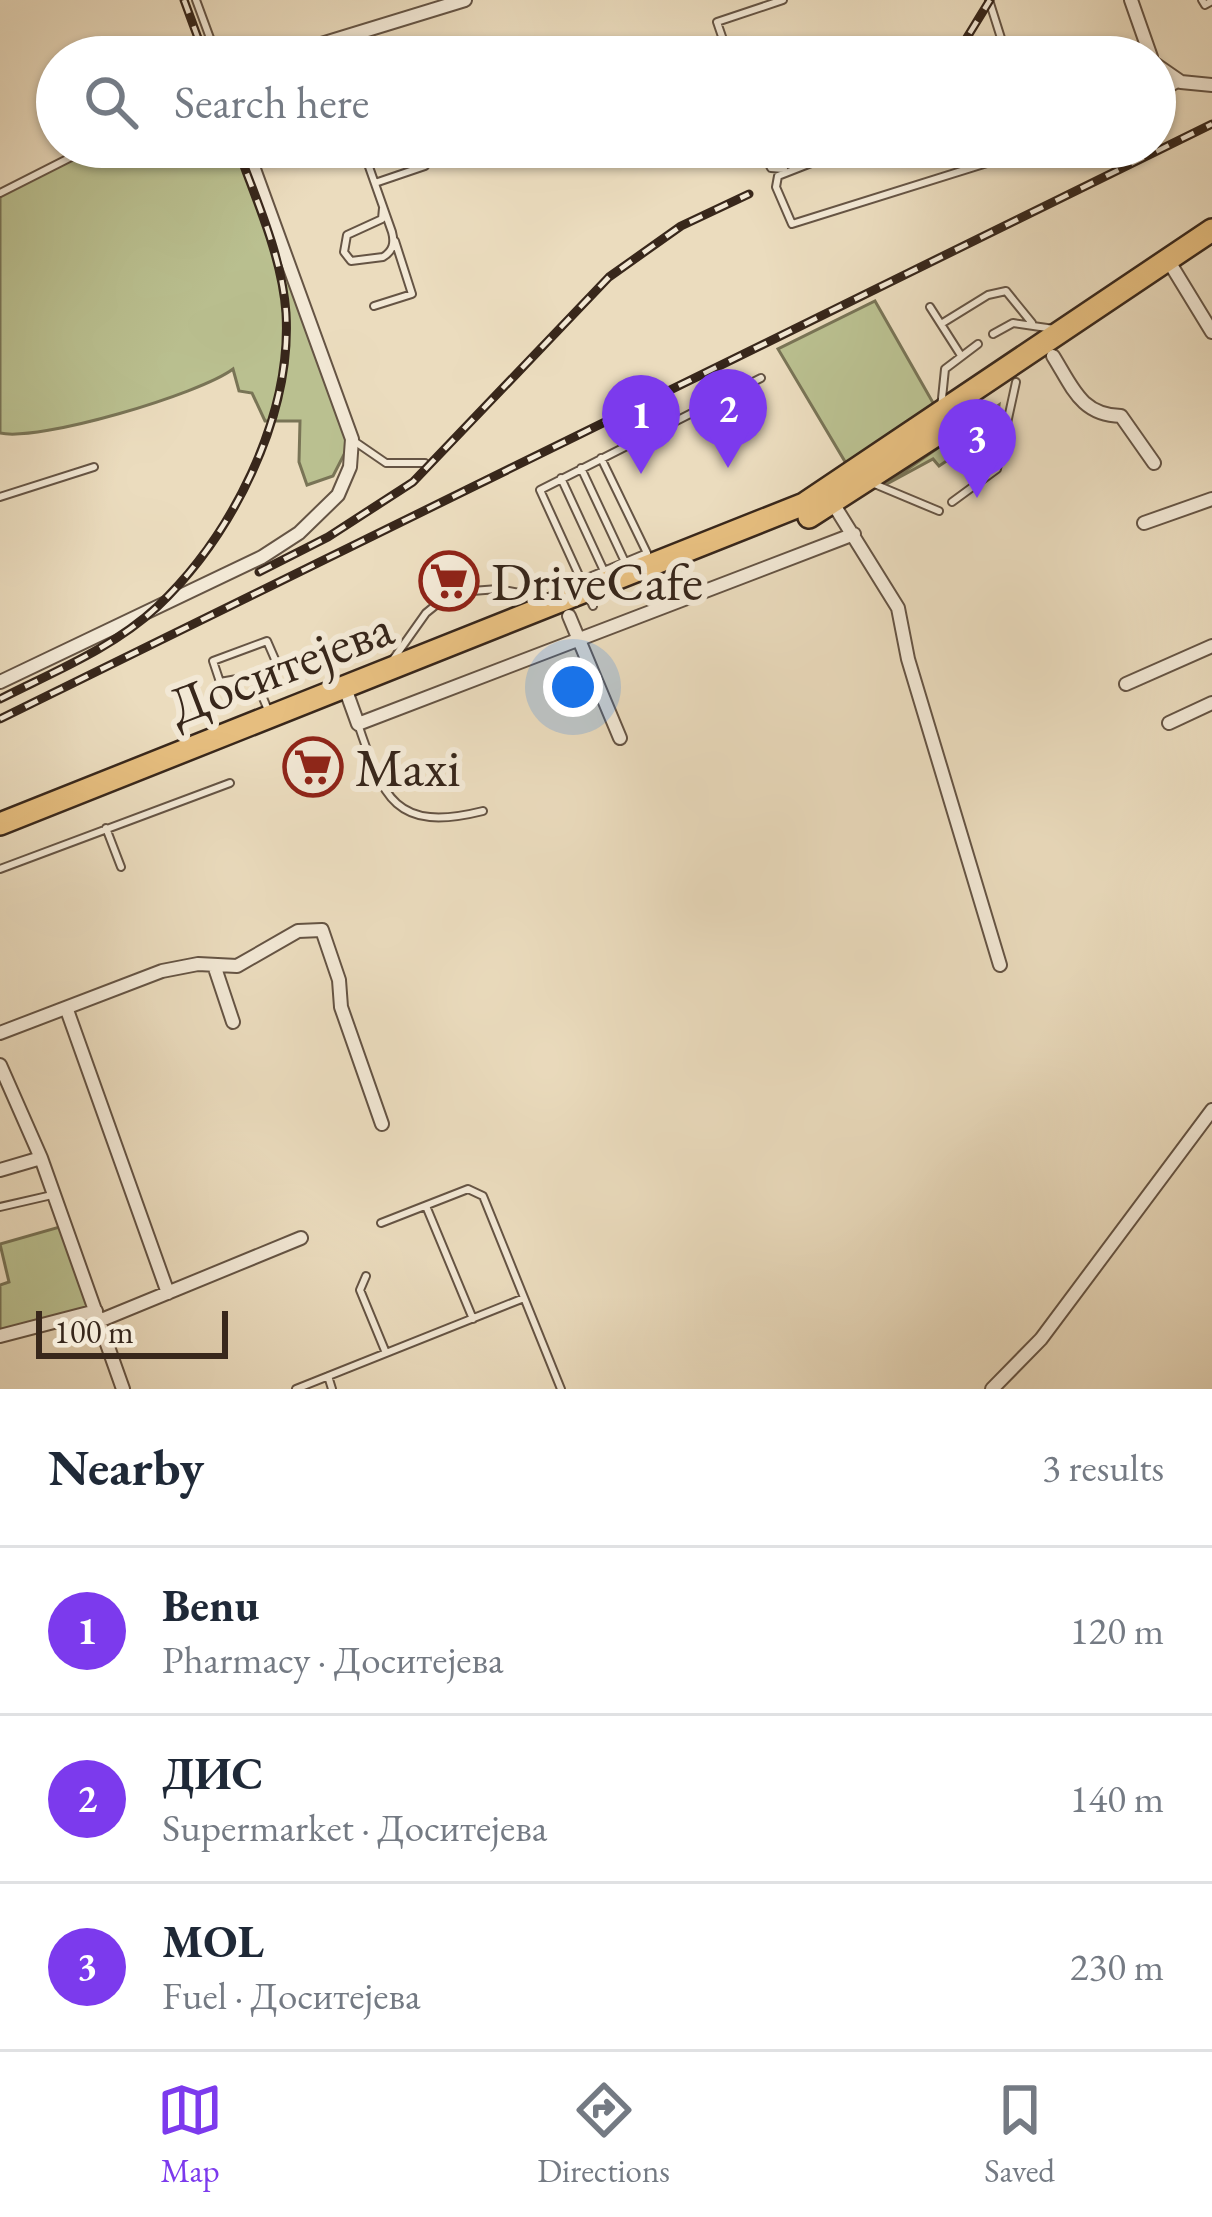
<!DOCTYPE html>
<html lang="en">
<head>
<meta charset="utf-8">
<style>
	:root { --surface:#fff; --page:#f6f6f7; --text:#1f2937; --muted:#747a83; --line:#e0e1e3; --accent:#7c3aed }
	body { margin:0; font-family:"EB Garamond",serif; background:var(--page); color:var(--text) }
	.scale { position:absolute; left:36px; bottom:30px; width:192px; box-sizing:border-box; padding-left:12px; border:6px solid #38271b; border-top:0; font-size:33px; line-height:42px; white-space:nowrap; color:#38271b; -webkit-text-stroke:9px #f2e8d5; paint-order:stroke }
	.you { position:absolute; left:573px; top:687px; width:42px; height:42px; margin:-30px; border:9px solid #fff; border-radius:50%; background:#1a73e8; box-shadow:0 0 0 18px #1a73e833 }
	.badge { display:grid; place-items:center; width:78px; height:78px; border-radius:50%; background:var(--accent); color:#fff; font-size:39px; font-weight:700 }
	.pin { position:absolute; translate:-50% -99px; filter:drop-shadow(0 3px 6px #0008) }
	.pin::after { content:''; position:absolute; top:63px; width:42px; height:36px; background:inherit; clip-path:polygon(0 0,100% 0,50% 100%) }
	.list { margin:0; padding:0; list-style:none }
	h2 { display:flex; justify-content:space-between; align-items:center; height:156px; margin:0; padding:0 48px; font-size:51px }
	h2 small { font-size:39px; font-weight:400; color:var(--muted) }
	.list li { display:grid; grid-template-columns:78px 1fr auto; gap:36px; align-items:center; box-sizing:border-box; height:168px; padding:0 48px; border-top:3px solid var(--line) }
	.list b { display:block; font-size:45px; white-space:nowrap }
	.list p { margin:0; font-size:39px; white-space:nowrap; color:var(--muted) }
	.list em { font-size:39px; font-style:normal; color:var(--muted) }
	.icon { flex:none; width:66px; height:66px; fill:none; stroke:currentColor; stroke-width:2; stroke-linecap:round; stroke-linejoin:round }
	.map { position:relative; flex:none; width:1212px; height:1389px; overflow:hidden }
	.search { position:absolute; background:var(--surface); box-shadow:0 3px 9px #0004; left:36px; right:36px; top:36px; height:132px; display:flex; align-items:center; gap:30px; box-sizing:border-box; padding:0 42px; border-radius:66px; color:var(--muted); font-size:45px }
	.sheet { height:660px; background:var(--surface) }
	nav { display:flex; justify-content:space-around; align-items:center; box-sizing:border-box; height:168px; border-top:3px solid var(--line); background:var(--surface); font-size:33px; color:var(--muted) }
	nav a { display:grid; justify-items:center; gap:6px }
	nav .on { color:var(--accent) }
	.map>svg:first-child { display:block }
	.green { fill:#bac090; stroke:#797456; stroke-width:3 }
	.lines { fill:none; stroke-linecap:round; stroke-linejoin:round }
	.lane-casing { stroke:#655444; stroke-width:10 }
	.street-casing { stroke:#655444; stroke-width:16 }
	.primary-casing { stroke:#38271b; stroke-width:26 }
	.lane { stroke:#f2e8d5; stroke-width:6 }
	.street { stroke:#f2e8d5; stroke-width:12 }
	.primary { stroke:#e6be7f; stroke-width:21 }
	.rail-casing { stroke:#38271b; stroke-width:9 }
	.rail { stroke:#f2e8d5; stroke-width:4.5; stroke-dasharray:14; stroke-linecap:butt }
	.labels { text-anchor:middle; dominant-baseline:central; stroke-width:12; stroke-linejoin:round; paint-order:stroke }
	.poi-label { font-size:54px; fill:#38271b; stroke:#f2e8d5; text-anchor:start }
	.street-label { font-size:54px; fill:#38271b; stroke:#f2e8d5 }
</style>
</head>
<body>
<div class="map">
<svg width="1212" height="1389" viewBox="0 0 1212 1389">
	<rect width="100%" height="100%" fill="#ebdcbe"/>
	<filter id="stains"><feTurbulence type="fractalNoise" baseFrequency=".00167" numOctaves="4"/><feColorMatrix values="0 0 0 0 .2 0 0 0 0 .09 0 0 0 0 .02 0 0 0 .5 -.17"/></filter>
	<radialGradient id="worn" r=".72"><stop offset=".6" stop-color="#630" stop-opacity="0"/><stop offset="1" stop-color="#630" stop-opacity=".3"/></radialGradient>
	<path class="green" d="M91 147H246L352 439 333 476 307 485 299 462 300 421H265L252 393 239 391 233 369C200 394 39 442 0 433V193Z
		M875 301 940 415 853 475 778 349Z
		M999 405 996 428 939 466 933 459 885 485Z
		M63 1226 96 1311 0 1333V1285L9 1282 0 1244Z"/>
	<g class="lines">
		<g class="lane-casing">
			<path id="lane" d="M196 0 217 57
				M989 0 1007 57
				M1202 0 1205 5 1212 1
				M729 57 717 22 783 0
				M1155 96 1178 84
				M362 147 392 232C395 243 393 251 383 257L351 261 344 252 347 235 382 219 383 208
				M760 147 771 168 784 169
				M852 147 778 176 776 187 792 224 1038 147
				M375 183 425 166 419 147
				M0 193 91 147
				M374 306 412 294 395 241
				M930 307 960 354
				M941 324 988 295 1006 291 1032 323
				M993 334 1013 323 1054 329
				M941 408 945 369 978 344
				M354 441 386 463H425
				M581 468 625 562
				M561 478 604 571
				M872 483 939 511
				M0 497 94 467
				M952 502 997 469 1016 382
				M582 580 647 553 601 458
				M459 592 498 589 546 598
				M593 606 540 490 761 378
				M392 661 426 613 447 596
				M254 676 277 664 267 641 213 661 220 682 254 676 268 710
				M358 724C383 798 395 833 483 811
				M106 828 121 867
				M0 869 230 783
				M426 1206 473 1319
				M0 1207 52 1195
				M381 1223 468 1189 483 1196 561 1389
				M366 1276 360 1290 386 1353
				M328 1376 332 1389
				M296 1389 524 1298"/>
		</g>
		<g class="street-casing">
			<path id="street" d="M1131 0 1151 57
				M279 57 465 0
				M1155 64 1181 82 1212 85
				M1168 260 1212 332
				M1053 356C1073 388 1081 415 1121 416L1154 463
				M829 497 898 608 908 659 1000 965
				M1144 523 1212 499
				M569 616 620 738
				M0 682 262 557 299 533 338 495 350 467 352 439 246 147
				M1126 684 1212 646
				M345 688 358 724 854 534
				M1169 723 1212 703
				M214 965 233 1022
				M67 1010 168 1293
				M0 1033 162 971 198 964 237 966 298 931 322 930 339 980 341 1007 382 1124
				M0 1065 41 1158 123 1389
				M0 1170 41 1158
				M99 1321 301 1238
				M0 1336 96 1311
				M992 1389 1041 1339 1212 1110"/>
		</g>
		<g class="primary-casing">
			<path id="primary" d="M809 517 944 430
				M0 824 804 504 1212 230"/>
		</g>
		<use href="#lane" class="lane"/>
		<use href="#street" class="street"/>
		<use href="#primary" class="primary"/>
		<g class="rail-casing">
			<path id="rail" d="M184 0 205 57
				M955 57 990 0
				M259 572 328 537 413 482 609 277 681 226 749 194
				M0 699C53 672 113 648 157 607 232 536 292 417 286 313 282 256 256 200 237 147
				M0 719 1212 124"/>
		</g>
		<use href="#rail" class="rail"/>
	</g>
	<defs>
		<g id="supermarket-ring" transform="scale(3)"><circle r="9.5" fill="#f2e8d5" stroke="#8f2418" stroke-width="1.5"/><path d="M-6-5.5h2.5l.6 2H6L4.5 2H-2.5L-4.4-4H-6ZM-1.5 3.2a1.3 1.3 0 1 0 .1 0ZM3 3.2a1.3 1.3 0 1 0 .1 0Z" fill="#8f2418"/></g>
	</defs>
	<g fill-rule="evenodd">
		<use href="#supermarket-ring" x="449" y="581"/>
		<use href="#supermarket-ring" x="313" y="767"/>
	</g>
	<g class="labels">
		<g class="poi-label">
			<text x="491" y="581">DriveCafe</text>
			<text x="355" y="767">Maxi</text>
		</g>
		<g class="street-label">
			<text transform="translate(280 666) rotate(-21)">Доситејева</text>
		</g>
	</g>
	<rect width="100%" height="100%" filter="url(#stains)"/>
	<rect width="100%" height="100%" fill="url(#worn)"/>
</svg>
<div class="scale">100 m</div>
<div class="you"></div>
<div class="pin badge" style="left:641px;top:474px">1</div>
<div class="pin badge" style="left:728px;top:468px">2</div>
<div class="pin badge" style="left:977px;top:498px">3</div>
<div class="search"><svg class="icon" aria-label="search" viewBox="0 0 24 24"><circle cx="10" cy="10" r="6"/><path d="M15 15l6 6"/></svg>Search here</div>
</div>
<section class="sheet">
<h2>Nearby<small>3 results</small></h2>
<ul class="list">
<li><span class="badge">1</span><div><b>Benu</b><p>Pharmacy · Доситејева</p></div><em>120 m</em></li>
<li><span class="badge">2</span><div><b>ДИС</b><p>Supermarket · Доситејева</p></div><em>140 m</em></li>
<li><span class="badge">3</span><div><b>MOL</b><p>Fuel · Доситејева</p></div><em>230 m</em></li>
</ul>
</section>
<nav>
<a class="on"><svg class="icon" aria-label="map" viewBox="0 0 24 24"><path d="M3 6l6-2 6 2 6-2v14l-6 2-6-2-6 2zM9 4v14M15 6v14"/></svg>Map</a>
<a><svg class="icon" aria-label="directions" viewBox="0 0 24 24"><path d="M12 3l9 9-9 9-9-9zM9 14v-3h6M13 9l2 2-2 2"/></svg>Directions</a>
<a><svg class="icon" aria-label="saved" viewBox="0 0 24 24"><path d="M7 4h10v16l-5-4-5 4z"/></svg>Saved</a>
</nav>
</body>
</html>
